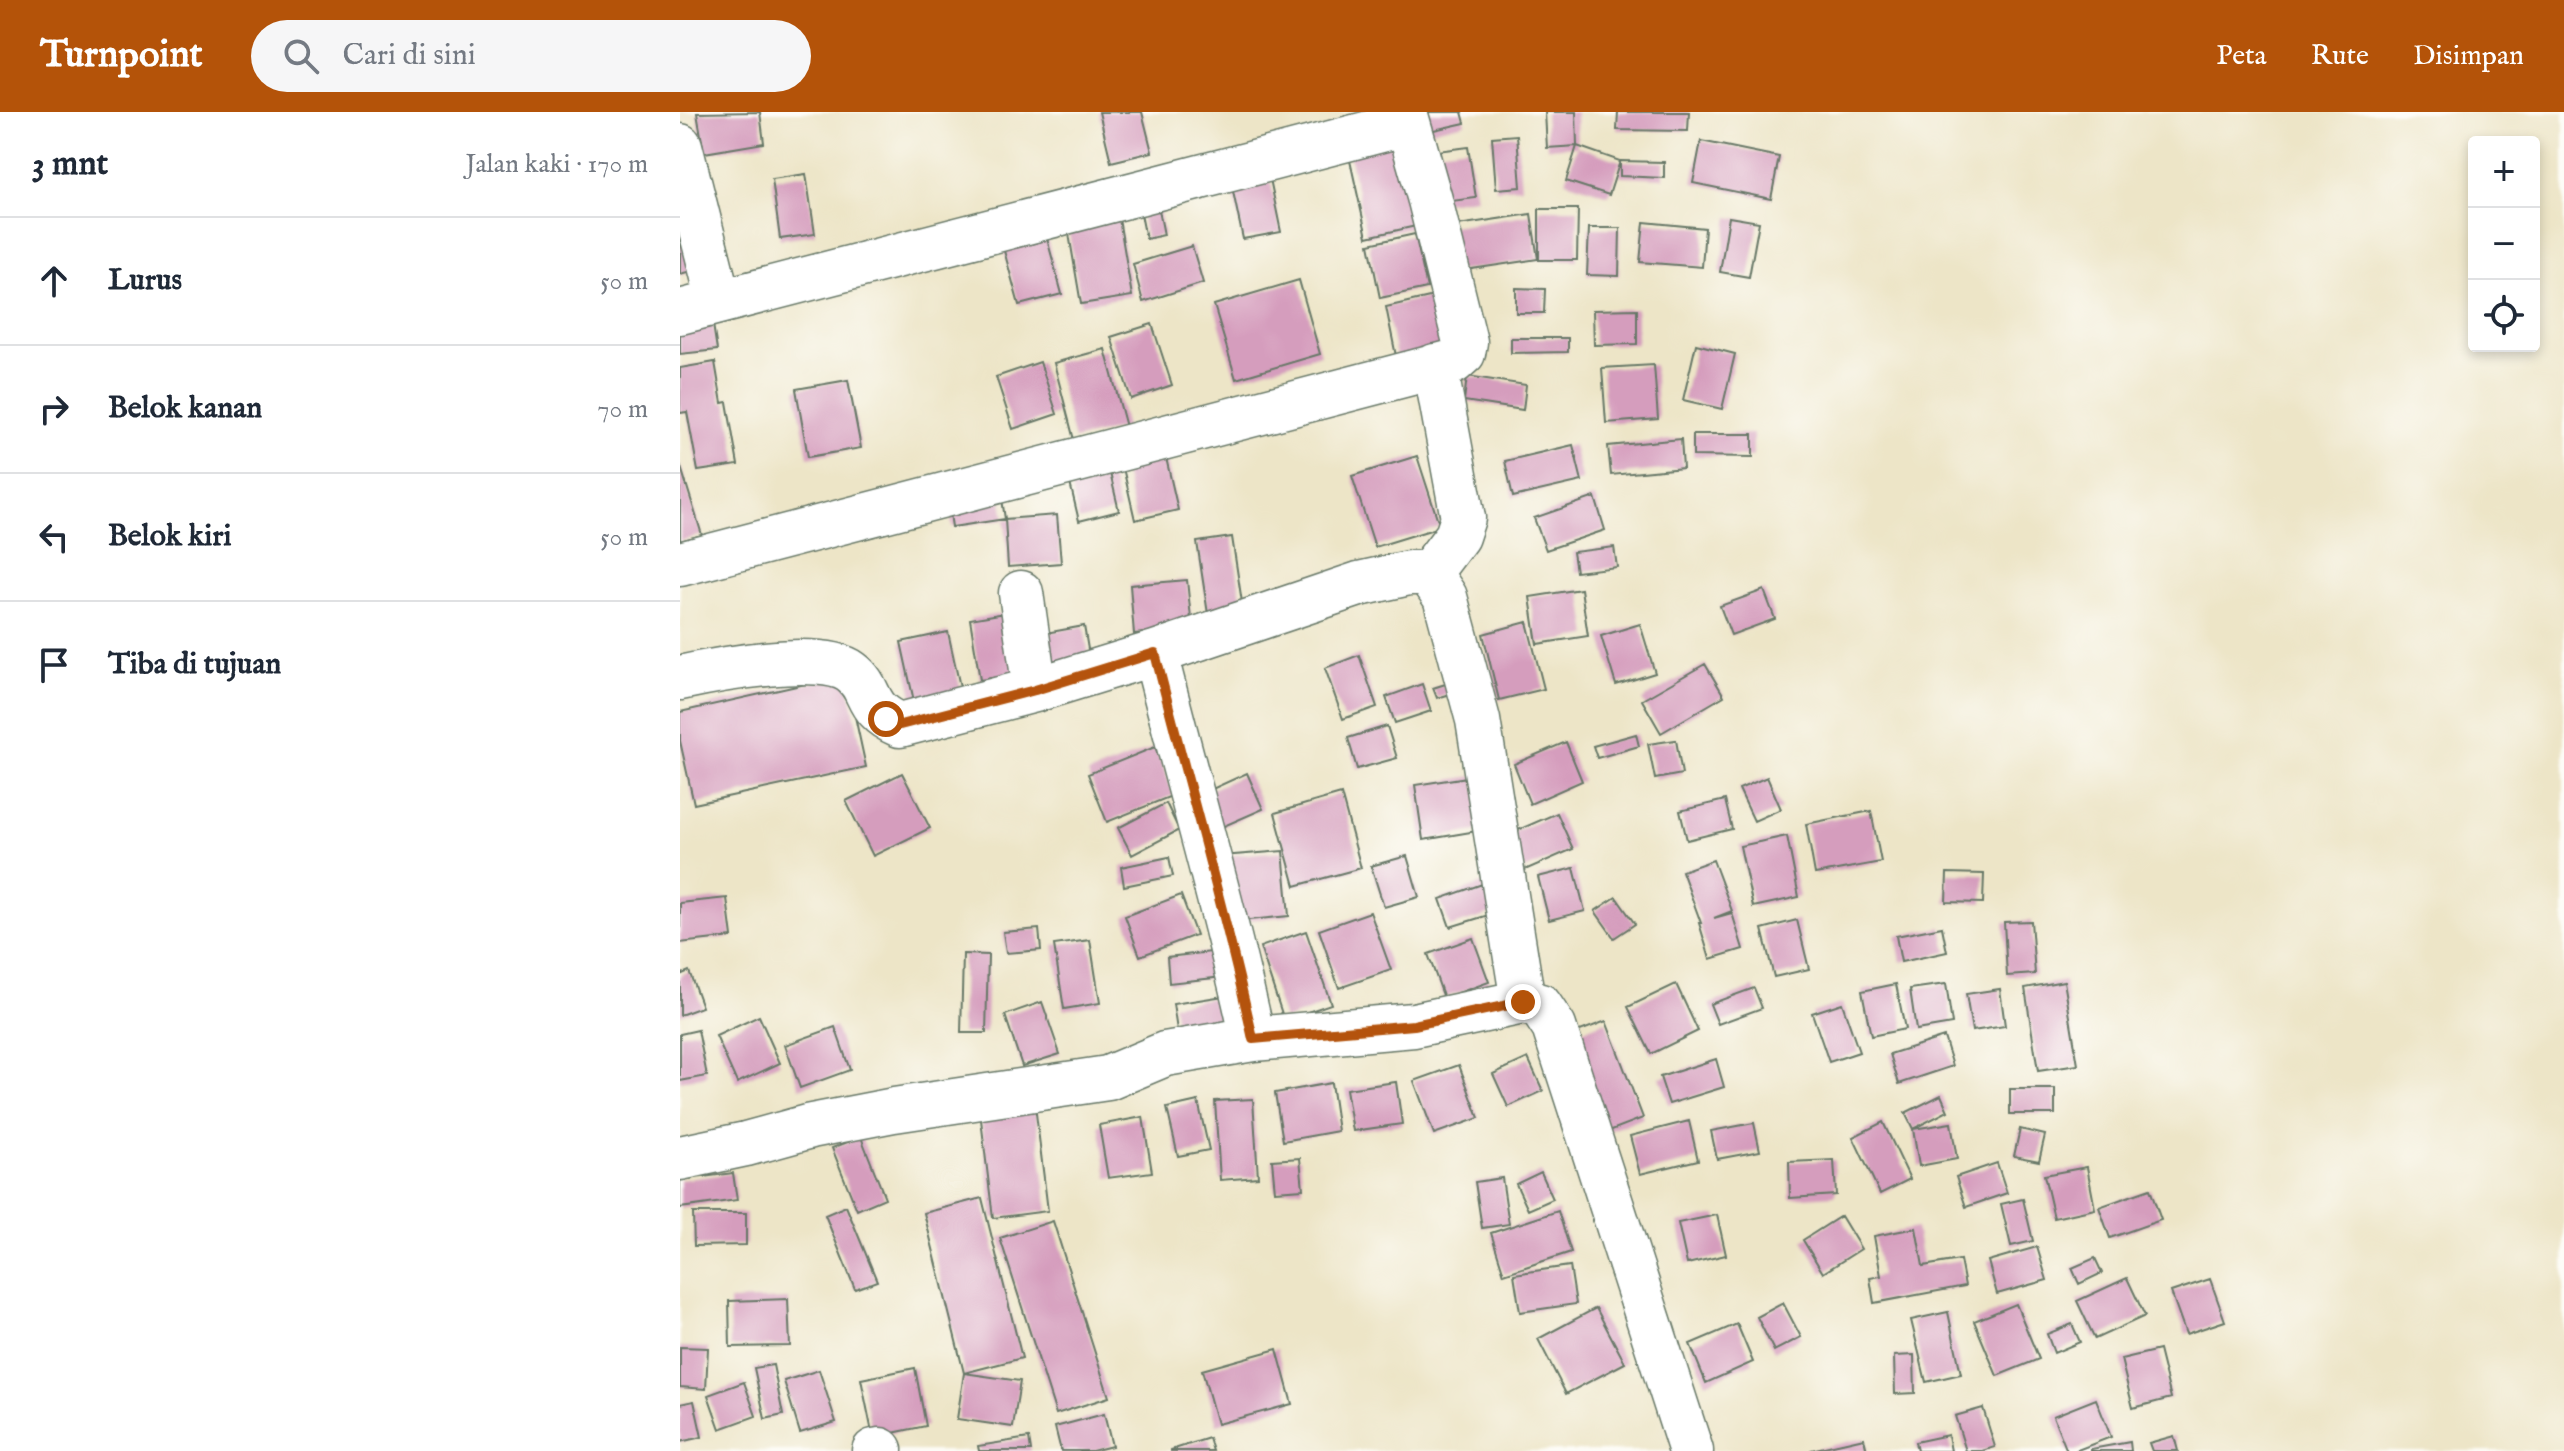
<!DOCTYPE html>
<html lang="id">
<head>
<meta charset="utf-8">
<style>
	:root { --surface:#fff; --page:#f6f6f7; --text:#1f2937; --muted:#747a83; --line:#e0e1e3; --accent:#b45309 }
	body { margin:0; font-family:"IM FELL English",serif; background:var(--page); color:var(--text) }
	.controls { position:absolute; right:24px; top:24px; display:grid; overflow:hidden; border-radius:8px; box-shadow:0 4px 12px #0003 }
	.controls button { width:72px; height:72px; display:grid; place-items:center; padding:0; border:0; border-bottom:2px solid var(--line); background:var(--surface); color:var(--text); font:40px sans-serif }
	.stop { position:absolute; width:24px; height:24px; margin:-18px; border:6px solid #b45309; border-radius:50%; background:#fff }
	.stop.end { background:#b45309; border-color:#fff; box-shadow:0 2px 8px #0008 }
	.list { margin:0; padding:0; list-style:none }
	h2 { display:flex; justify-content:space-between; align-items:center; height:104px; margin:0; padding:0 32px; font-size:34px }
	h2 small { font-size:26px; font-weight:400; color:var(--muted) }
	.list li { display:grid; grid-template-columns:52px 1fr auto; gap:24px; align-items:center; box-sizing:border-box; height:128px; padding:0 32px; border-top:2px solid var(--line) }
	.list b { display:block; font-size:30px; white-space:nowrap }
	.list em { font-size:26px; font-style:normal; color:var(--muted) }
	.icon { flex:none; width:44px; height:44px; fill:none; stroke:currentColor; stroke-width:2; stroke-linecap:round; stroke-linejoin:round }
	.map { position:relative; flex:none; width:1884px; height:1339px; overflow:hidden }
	header { display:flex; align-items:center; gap:48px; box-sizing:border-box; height:112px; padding:0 40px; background:var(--accent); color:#fff }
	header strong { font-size:38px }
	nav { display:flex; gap:44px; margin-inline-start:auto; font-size:28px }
	.search { width:560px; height:72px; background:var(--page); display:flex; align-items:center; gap:20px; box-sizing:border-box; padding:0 28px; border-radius:44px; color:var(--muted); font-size:30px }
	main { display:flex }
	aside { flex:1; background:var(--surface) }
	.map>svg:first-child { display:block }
	.building { fill:#d59dbd }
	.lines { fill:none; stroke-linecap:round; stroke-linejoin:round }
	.minor-casing { stroke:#677867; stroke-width:47 }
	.minor { stroke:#fff; stroke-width:44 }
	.route { stroke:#b45309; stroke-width:10 }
</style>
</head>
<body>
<header>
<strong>Turnpoint</strong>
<div class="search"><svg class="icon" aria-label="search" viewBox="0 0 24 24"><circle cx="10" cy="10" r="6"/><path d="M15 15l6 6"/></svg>Cari di sini</div>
<nav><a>Peta</a><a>Rute</a><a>Disimpan</a></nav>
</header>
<main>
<aside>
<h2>3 mnt<small>Jalan kaki · 170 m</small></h2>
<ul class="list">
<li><svg class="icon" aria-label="ahead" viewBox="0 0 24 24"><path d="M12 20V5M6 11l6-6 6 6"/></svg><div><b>Lurus</b></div><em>50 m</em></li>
<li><svg class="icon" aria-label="right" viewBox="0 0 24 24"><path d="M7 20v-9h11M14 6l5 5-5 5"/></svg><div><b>Belok kanan</b></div><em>70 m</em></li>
<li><svg class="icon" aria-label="left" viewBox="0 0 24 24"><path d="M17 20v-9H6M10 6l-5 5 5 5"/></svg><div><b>Belok kiri</b></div><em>50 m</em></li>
<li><svg class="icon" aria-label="arrive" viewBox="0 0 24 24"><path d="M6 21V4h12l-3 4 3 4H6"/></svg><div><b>Tiba di tujuan</b></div></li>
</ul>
</aside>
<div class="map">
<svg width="1884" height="1339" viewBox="0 0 1884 1339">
	<rect width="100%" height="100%" fill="#fdfcf7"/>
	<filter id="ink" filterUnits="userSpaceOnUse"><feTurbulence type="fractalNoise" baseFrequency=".0125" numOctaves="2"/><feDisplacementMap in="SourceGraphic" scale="16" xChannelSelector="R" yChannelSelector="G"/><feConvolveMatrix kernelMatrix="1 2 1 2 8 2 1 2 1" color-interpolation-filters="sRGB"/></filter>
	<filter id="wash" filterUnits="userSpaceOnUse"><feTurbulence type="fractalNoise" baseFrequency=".006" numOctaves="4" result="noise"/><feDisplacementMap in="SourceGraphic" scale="32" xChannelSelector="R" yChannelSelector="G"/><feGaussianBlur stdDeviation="1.8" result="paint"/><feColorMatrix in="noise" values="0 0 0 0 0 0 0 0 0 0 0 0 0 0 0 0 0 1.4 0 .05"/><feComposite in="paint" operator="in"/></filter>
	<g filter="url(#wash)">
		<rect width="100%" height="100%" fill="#ede5c7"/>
		<g id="blocks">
			<path class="building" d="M80 0 84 31 24 41 17 1Z
				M419 0H462L472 40 431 50Z
				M744 0H782L785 11 749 19Z
				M865 0H896L897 34 867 36Z
				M938 0H1009L1008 19 937 18Z
				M837 23 841 75 816 77 812 25Z
				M716 24 736 114 687 125 667 35Z
				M1021 29 1099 45 1091 87 1013 71Z
				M897 34 940 49 929 83 886 69Z
				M788 35 796 86 756 91 749 40Z
				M940 49 984 50V66L940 64Z
				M588 57 601 120 563 127 550 65Z
				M126 62 135 122 100 127 92 67Z
				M478 93 484 123 466 127 460 97Z
				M859 97H898L897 148H859Z
				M438 101 452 184 401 192 387 110Z
				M851 102 858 147 778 159 771 114Z
				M1049 105 1079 110 1069 165 1040 160Z
				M0 107 15 158 0 162Z
				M964 110 1025 116 1022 155 960 150Z
				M909 116H940L939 164 907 163Z
				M735 122 747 176 700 186 689 132Z
				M366 123 382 182 339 193 323 135Z
				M512 134 523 171 463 190 453 152Z
				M619 168 640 242 556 267 534 193Z
				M836 176 865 177 864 201H836Z
				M754 184 766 238 717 249 706 195Z
				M957 197V232L914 233 913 198Z
				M32 206 37 238 0 242V211Z
				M472 212 492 273 451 287 431 225Z
				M831 226H888V240L831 241Z
				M1016 232 1055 242 1042 297 1003 288Z
				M425 237 446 315 394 328 374 251Z
				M35 250 42 291 47 290 58 353 18 359 7 300 0 301V256Z
				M360 250 377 302 333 317 316 265Z
				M974 253 978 307 926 311 922 256Z
				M787 264 846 273 843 298 784 289Z
				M168 268 181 336 128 345 116 277Z
				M1013 322H1073V345L1013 344Z
				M1001 327 1003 356 931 363 928 334Z
				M893 333 902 369 833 385 825 349Z
				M484 337 498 398 455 408 441 347Z
				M737 344 760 415 695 435 672 364Z
				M0 352 22 423 0 429Z
				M430 361 439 399 399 409 390 371Z
				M321 380 325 407 272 415 268 388Z
				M915 385 925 418 866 438 854 406Z
				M377 403 381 451 328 455 325 407Z
				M552 425 563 497 528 502 517 430Z
				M934 435 937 455 896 460 893 440Z
				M507 468 512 516 454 522 450 473Z
				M901 477 908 524 857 532 850 485Z
				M1084 478 1095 507 1051 523 1040 494Z
				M337 499 348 560 300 568 290 507Z
				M847 510 864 577 819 588 803 522Z
				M960 512 975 561 936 573 921 524Z
				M404 514 410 549 366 557 360 522Z
				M268 520 284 593 237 603 221 530Z
				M679 543 697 595 663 607 645 556Z
				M1025 552 1044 584 981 621 962 588Z
				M166 563 186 655 14 692 0 629V600Z
				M778 568 781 579 757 586 753 576Z
				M742 572 751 599 715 611 706 585Z
				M707 614 717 646 677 657 668 626Z
				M956 622 959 634 917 646 913 634Z
				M996 628 1002 662 975 667 968 632Z
				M886 630 902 669 850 692 834 652Z
				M475 635 494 683 427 710 408 662Z
				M222 661 250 716 193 744 166 689Z
				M567 661 583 697 535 718 519 683Z
				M794 664 803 718 743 728 735 673Z
				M1087 665 1101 697 1074 709 1059 677Z
				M661 682 681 756 615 774 595 701Z
				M1045 688 1052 717 1007 728 1000 699Z
				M486 691 499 718 452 743 438 716Z
				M1191 699 1201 750 1135 762 1126 712Z
				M877 701 893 737 845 758 829 722Z
				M1107 724 1119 785 1073 795 1060 734Z
				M603 739 609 804 550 810 542 744Z
				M727 744 739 785 704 795 691 754Z
				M489 745 493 764 444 774 441 755Z
				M1033 748 1052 799 1034 806 1052 801 1063 837 1030 847 1019 811H1021L1002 759Z
				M894 756 905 799 869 808 858 765Z
				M1267 761 1304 762 1303 791 1266 790Z
				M805 771 815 801 770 815 760 787Z
				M501 783 516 823 460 844 445 804Z
				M936 785 955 812 934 826 915 799Z
				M47 786 52 825 0 831V791Z
				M690 800 711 858 659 876 639 818Z
				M1117 808 1129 857 1094 865 1082 817Z
				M1351 809 1355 862 1327 864 1324 810Z
				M1262 815 1267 840 1221 850 1216 824Z
				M359 817 361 838 326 841 323 820Z
				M626 819 651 892 604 908 580 835Z
				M793 826 809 870 764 886 748 842Z
				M410 828 420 891 384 897 374 833Z
				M540 839 543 865 489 871 487 845Z
				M283 842 308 843 306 921H281Z
				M9 859 22 895 0 903V863Z
				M1384 869 1398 953 1358 959 1345 876Z
				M996 872 1018 919 971 942 948 895Z
				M1216 872 1225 917 1191 924 1182 879Z
				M1266 872 1272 912 1236 918 1230 877Z
				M1074 876 1082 896 1038 912 1030 892Z
				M1320 877 1325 914 1292 919 1286 882Z
				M550 883 555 917 498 925 493 892Z
				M362 890 380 942 342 954 325 903Z
				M1162 891 1179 940 1149 950 1132 901Z
				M79 904 100 951 57 971 36 924Z
				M926 909 963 1006 924 1021 887 924Z
				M155 915 170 958 120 976 105 933Z
				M18 918 27 964 0 969V922Z
				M1264 925 1273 954 1219 972 1210 942Z
				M848 946 863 979 828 995 813 962Z
				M1036 947 1044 975 989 992 980 965Z
				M779 953 799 1006 754 1022 734 969Z
				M716 970 722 1012 673 1019 666 977Z
				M651 971 658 1019 603 1029 595 981Z
				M1330 977H1375V1002H1330Z
				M1261 983 1268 999 1233 1017 1225 1001Z
				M354 985 368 1099 313 1106 299 991Z
				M573 987 578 1065 540 1068 535 989Z
				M518 989 529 1038 498 1044 487 996Z
				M463 1005 472 1060 428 1066 419 1013Z
				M1009 1009 1018 1048 960 1062 950 1024Z
				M1203 1010 1230 1067 1200 1082 1173 1025Z
				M1074 1011 1080 1039 1037 1047 1031 1019Z
				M1271 1011 1277 1047 1239 1054 1233 1017Z
				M1340 1017 1365 1023 1359 1049 1334 1044Z
				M181 1025 205 1086 177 1098 152 1036Z
				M620 1046 623 1077 595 1079 592 1048Z
				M1154 1048 1156 1083 1110 1086 1109 1050Z
				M1317 1051 1327 1081 1286 1095 1276 1065Z
				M1407 1055 1415 1097 1374 1106 1364 1063Z
				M861 1060 873 1087 848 1098 836 1072Z
				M53 1061 57 1088 0 1096V1068Z
				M822 1066 829 1112 802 1116 795 1070Z
				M1470 1077 1481 1108 1430 1126 1419 1095Z
				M302 1086 342 1246 284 1261 244 1101Z
				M1343 1087 1353 1129 1331 1134 1321 1092Z
				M166 1094 197 1169 175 1177 145 1103Z
				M878 1099 891 1140 824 1162 811 1121Z
				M13 1101H66V1133L14 1134Z
				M1037 1103 1046 1143 1007 1152 998 1111Z
				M1161 1104 1181 1137 1143 1161 1123 1128Z
				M373 1109 429 1285 376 1302 320 1126Z
				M1236 1116 1243 1154 1280 1148 1285 1174 1194 1191 1190 1166 1201 1164 1194 1124Z
				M1357 1135 1367 1168 1317 1182 1308 1149Z
				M1415 1146 1422 1161 1399 1172 1392 1156Z
				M890 1154 896 1192 840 1200 834 1162Z
				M1447 1166 1465 1204 1415 1227 1397 1189Z
				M1530 1167 1545 1209 1506 1222 1491 1180Z
				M108 1187 110 1234 50 1235 49 1189Z
				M1103 1191 1121 1225 1094 1239 1077 1205Z
				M1336 1192 1359 1247 1317 1264 1294 1209Z
				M916 1196 945 1251 886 1282 858 1227Z
				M1268 1200 1281 1262 1246 1270 1231 1208Z
				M1057 1212 1073 1250 1026 1271 1010 1232Z
				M1392 1212 1400 1230 1374 1241 1367 1222Z
				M0 1235 28 1236 26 1277 0 1275Z
				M597 1237 612 1292 537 1312 522 1258Z
				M1479 1238 1491 1286 1453 1296 1441 1247Z
				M1234 1243 1235 1281 1215 1282 1214 1244Z
				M93 1253 103 1303 85 1307 74 1256Z
				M235 1256 246 1314 193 1325 181 1267Z
				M139 1258 156 1310 120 1321 104 1269Z
				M284 1261 340 1269 333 1315 277 1307Z
				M64 1270 76 1304 40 1317 28 1283Z
				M1416 1287 1431 1325 1395 1339H1387L1373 1304Z
				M14 1289 22 1325 0 1330V1292Z
				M1303 1296 1315 1335 1302 1339H1286L1275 1304Z
				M424 1302 432 1334 412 1339H381L375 1315Z
				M1268 1323 1271 1339H1237L1235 1330Z
				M1494 1324 1498 1339H1472L1469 1331Z
				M349 1326 351 1339H299L298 1334Z
				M529 1326 533 1339H491V1338Z
				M1184 1326 1187 1339H1131V1338Z
				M1450 1330 1451 1339H1411V1337Z"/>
		</g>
	</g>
	<g filter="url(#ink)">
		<use href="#blocks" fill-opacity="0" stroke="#677867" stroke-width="2"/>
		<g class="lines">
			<g class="minor-casing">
				<path id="minor" d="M0 34 39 189
					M0 200 728 11
					M0 452 773 250 783 241 785 230 750 88 725 0
					M749 461 777 424 783 406 755 254
					M341 481 355 578
					M475 541 679 472 729 461H749L765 485 798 608 843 890
					M0 566C36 558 142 538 171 560 194 577 182 597 220 613L355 578 475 541C507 670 545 797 573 927
					M0 1046 66 1032 131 1014 214 998 428 966 485 942 573 927 734 913 843 890 860 894 874 915 1011 1339
					M194 1339 200 1338"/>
			</g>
			<use href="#minor" class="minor"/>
		</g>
	</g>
	<g class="lines" filter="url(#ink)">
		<path class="route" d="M206 607 220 613 355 578 475 541C507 670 545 797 573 927L734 913 843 890"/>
	</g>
</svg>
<div class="controls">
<button>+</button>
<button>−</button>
<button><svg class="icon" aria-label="locate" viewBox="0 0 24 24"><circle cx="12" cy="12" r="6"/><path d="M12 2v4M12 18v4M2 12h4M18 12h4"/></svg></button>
</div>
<div class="stop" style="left:206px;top:607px"></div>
<div class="stop end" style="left:843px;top:890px"></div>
</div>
</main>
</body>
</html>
